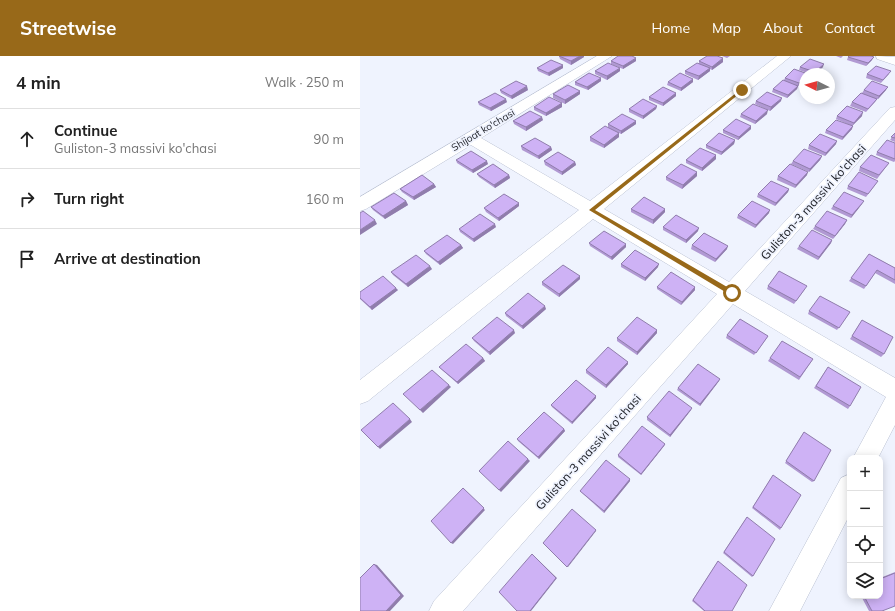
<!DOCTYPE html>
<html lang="en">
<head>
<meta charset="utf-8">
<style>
	:root { --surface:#fff; --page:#f6f6f6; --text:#222; --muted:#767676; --line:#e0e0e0; --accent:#986919 }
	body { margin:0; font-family:Mulish,sans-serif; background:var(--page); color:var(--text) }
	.controls { position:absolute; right:12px; bottom:12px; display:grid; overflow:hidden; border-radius:8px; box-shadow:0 2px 10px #0003 }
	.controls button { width:36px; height:36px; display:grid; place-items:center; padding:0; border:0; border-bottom:1px solid var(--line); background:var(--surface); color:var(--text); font:20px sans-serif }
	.compass { position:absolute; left:439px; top:12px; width:36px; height:36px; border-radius:50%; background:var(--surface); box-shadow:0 2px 10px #0003; rotate:275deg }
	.stop { position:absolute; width:12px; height:12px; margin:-9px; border:3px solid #986919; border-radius:50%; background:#fff }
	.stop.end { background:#986919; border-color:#fff; box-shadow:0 1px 4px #0008 }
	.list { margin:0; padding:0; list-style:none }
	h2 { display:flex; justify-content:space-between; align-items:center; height:52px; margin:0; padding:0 16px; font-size:17px }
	h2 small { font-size:13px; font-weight:400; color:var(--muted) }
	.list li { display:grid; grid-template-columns:26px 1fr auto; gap:12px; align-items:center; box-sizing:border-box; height:60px; padding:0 16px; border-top:1px solid var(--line) }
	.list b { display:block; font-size:15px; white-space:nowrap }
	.list p { margin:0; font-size:13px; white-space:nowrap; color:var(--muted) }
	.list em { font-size:13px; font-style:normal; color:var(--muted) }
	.icon { flex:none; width:22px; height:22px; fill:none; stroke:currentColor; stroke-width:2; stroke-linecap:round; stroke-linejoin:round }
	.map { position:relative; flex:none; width:535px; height:555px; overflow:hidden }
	header { display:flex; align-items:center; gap:24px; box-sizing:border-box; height:56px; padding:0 20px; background:var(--accent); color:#fff }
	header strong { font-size:19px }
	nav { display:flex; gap:22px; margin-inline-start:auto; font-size:14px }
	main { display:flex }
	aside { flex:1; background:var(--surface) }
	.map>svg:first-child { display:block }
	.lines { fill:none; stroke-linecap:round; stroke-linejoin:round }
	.minor-casing { stroke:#bac1d2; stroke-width:1 }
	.minor { fill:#fff; fill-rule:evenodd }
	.wall { fill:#b199d3 }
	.shaded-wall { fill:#907dac }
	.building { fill:#ceb2f5; stroke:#907dac }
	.route { fill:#986919 }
	.labels { text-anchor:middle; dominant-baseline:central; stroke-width:3.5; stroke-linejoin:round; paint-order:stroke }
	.far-street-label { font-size:10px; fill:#1b1d23; stroke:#eff3fe }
	.street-label { font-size:12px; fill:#1b1d23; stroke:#eff3fe }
</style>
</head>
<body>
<header>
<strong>Streetwise</strong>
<nav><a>Home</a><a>Map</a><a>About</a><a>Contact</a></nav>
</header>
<main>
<aside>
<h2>4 min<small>Walk · 250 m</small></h2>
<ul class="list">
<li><svg class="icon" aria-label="ahead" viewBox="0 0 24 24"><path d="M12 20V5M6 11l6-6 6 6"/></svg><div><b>Continue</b><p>Guliston-3 massivi ko'chasi</p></div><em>90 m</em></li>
<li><svg class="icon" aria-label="right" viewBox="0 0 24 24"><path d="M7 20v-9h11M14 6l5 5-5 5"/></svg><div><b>Turn right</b></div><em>160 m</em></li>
<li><svg class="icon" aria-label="arrive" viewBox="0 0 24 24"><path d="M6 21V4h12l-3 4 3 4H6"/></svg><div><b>Arrive at destination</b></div></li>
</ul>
</aside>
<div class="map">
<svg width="535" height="555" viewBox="0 0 535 555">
	<rect width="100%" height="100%" fill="#eff3fe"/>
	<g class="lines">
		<g class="minor-casing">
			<path id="minor" d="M237 0H252L121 82 230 145 417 0H431L244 153 369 226 530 52 535 51V64L385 235 535 322V369L518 402H493L526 341 373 248 103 555H69L74 545 357 238 233 163 8 345 0 348V324L219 154 111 89 6 153 0 155V141Z
				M516 0 535 1V9L517 3Z
				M490 418V458L440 555H409L481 422Z"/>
		</g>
		<use href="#minor" class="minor"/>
	</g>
	<path class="wall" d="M199 0 224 1 211 9 200 3Z
		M362 0H370L367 2Z
		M476 0H483L481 2Z
		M488 1 512 4 506 10 487 4Z
		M251 5H276L263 13 251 8Z
		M339 5 363 6 352 14 350 13V15L338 24 325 18V15L339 8Z
		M440 11H463L455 18H450L439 14Z
		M177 12H203L189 20 178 15Z
		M235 15H260L247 24 235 18Z
		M448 18 438 30 437 33 427 42 412 36 413 33 424 24 425 22Z
		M507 18H529L521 27 506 22Z
		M241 22V25L228 34 215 29V26Z
		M333 23V26L321 35 307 29 308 26Z
		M140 34H168L152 43 141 37Z
		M504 34H526L518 43H517L515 46 506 56 490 50 492 46 502 37Z
		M220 35V38L205 48 193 42V38Z
		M316 37V40L303 50 289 44V41Z
		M396 45H421L410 55 395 48Z
		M118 46H147L131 55 119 49Z
		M202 47V51L186 60 174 54V51Z
		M297 50 296 53 283 63 269 56V53Z
		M381 58H407L395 68 380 61Z
		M477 60H502L492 70 476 63Z
		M183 64 166 75 154 68 153 65Z
		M276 65V68L261 78 259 77V81L244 92 230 85V81L248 72V68Z
		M391 73 378 84 363 77V74Z
		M492 73 482 84 465 77 466 74Z
		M535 77V86L530 84Z
		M375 84 374 88 361 99 346 92V89Z
		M535 87V105L534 106 516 99 517 96Z
		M476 88 465 100 448 93 449 89Z
		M161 90 191 91 192 94 179 103 162 94Z
		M356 99V103L342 115 326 107V104Z
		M462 100 460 104 449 116 431 108 433 105Z
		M96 104 128 108 113 117 97 107Z
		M184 105 215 106 216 109 202 119 185 109Z
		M529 107 517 123 499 115 500 111Z
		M117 118 149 119 150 122 135 132 119 121Z
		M447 119 435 132 417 124 418 120Z
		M337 120 322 133 306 124V121Z
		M518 125 506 141 487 133 488 130Z
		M74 128 76 131 54 144 42 136 40 133Z
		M429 133 428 136 415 150 397 141 398 138Z
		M46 145 48 149 25 163 13 154 11 151Z
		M502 148 491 162 471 153 473 150Z
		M159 150 139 165 126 156 124 152Z
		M271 153 305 156 293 168 271 156Z
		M409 157 395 172 377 162 378 159Z
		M487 164 485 168 473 183 453 173 455 170Z
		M136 171 114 186 100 176 99 173Z
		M303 171 338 175 326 187 303 174Z
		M472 184 471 187 458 204 437 193 439 190Z
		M229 187 266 191 252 204 230 190Z
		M101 189 103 192 80 209 66 198 64 195Z
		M332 189 367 193 355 206 331 193Z
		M509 198 535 212V228L515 217 504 233 489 225Z
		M261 208 298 211 285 225 261 211Z
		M72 213 48 231 33 219 31 216Z
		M220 220V223L199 241 182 229V226Z
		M408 230 445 233 434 248 407 233Z
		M297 231H335V234L321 249 297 233Z
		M38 234 12 254 0 243V236Z
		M186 253 163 273 146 260 145 257Z
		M449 255 490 256 477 274 448 258Z
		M502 264 524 298 521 301 490 283Z
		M297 274V277L277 299 257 285V282Z
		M155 277 130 299 114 285 112 282Z
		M367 279 408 280 407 282 394 299 366 282Z
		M123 302 125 305 98 328 81 313 79 311Z
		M410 302 453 303 439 324 408 305Z
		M268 306V308L246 332 226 317V314Z
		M466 314 490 350 488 353 454 332Z
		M359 325 340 350 317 334 318 332Z
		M236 340V342L212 368 192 351 191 349Z
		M331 354 310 381 287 364V361Z
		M204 373 205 375 179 403 158 385 157 383Z
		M444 376 454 425 452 426 425 407Z
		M305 388 304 390 281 419 258 401V399Z
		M413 419 421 472 420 474 392 452Z
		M270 425 244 457 221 436 220 435Z
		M387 461 393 520 392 521 363 497Z
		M358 505 372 555H344L332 545Z
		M535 516 522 555H509L501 540H520V522Z"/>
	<path class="shaded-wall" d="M220 0H224V1L211 9V5Z
		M514 1 512 4 506 10 508 7Z
		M276 2V5L263 13V10Z
		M363 2V6L352 14V11Z
		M464 8 463 11 455 18H454L455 16Z
		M203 9V12L189 20 188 17Z
		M260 12V15L247 24V20Z
		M350 12V15L338 24 339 20Z
		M241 22V25L228 34 227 31Z
		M445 22V24L438 30 439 27Z
		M333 23V26L321 35V32Z
		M167 30 168 34 152 43 151 40Z
		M438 30 437 33 427 42 428 39Z
		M528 31 526 34 518 43 519 40Z
		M220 35V38L205 48V44Z
		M316 37V40L303 50V47Z
		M422 42 421 45 410 55 411 51Z
		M146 43 147 46 131 55 130 52Z
		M202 47V51L186 60V57Z
		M297 50 296 53 283 63V60Z
		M408 54 407 58 395 68 396 65Z
		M503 56 502 60 492 70 494 67Z
		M182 61 183 64 166 75V71Z
		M276 65V68L261 78V75Z
		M391 70V73L378 84 379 81Z
		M493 70 492 73 482 84 483 81Z
		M259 77V81L244 92V89Z
		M375 84 374 88 361 99 362 96Z
		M477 85 476 88 465 100 466 97Z
		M191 91 192 94 179 103 178 100Z
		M356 99V103L342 115V112Z
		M462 100 460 104 449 116 450 113Z
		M127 105 128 108 113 117 112 114Z
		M215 106 216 109 202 119V116Z
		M337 116V120L322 133 323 129Z
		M448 116 447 119 435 132 436 129Z
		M149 119 150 122 135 132 134 129Z
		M74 128 76 131 54 144 53 141Z
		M429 133 428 136 415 150 416 147Z
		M46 145 48 149 25 163 23 160Z
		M504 145 502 148 491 162 492 159Z
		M159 147V150L139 165 138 162Z
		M305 153V156L293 168V164Z
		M410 154 409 157 395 172 396 169Z
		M15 164 17 168 0 179V174Z
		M487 164 485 168 473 183 475 180Z
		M135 168 136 171 114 186 113 183Z
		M339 172 338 175 326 187V184Z
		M472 184 471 187 458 204 459 201Z
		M266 188V191L252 204 251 201Z
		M101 189 103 192 80 209 78 206Z
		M368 190 367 193 355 206 356 203Z
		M299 208 298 211 285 225V222Z
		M70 210 72 213 48 231 46 228Z
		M220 220V223L199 241V238Z
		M335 231V234L321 249 322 246Z
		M36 232 38 234 12 254 10 251Z
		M185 250 186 253 163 273 162 270Z
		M154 274 155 277 130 299 129 296Z
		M297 274V277L277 299V296Z
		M123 302 125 305 98 328 97 326Z
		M268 306V308L246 332V329Z
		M360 323 359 325 340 350V348Z
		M89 329 91 331 63 357 60 354Z
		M236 340V342L212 368V366Z
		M332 352 331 354 310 381V379Z
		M50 363 52 366 20 393 18 391Z
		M204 373 205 375 179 403 178 401Z
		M305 388 304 390 281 419V418Z
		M168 403 170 405 141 436 139 434Z
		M270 423V425L244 457V455Z
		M103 432 125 454 93 488 91 487Z
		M236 474V475L208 511H207Z
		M172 498 197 522 171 555H170Z
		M14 508 17 509 44 540 30 555H26Z"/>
	<path class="building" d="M199 0H220L211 5Z
		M258 0H272L276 2 263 10 251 5Z
		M347 0H357L363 2 352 11 339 5Z
		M489 0H511L514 1 508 7 488 1Z
		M450 3 464 8 455 16 440 11Z
		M191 4 203 9 188 17 177 12Z
		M248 7 260 12 247 20 235 15Z
		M337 7 350 12 339 20 325 15Z
		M516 10 531 15 523 24 507 18Z
		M434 13 448 18H445V22L439 27 425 22Z
		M229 17 241 22 227 31 215 26Z
		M320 17 333 23 321 32 308 26Z
		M423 24 438 30 428 39 413 33Z
		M156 25 167 30 151 40 140 34Z
		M512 25 528 31 519 40 504 34Z
		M208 29 220 35 205 44 193 38Z
		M303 31 316 37 303 47 289 41Z
		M407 36 422 42 411 51 396 45Z
		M135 37 146 43 130 52 118 46Z
		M501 37 517 43 508 53 492 46Z
		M189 41 202 47 186 57 174 51Z
		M283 43 297 50 283 60 269 53Z
		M393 48 408 54 396 65 381 58Z
		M487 50 503 56 494 67 477 60Z
		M170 55 182 61 166 71 153 65Z
		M262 58 276 65 261 75 248 68Z
		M376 63 391 70 379 81 363 74Z
		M476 64 493 70 483 81 466 74Z
		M245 70 259 77 244 89 230 81Z
		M359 77 375 84 362 96 346 89Z
		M535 77V82L531 81Z
		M460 78 477 85 466 97 449 89Z
		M175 82 191 91 178 100 161 90Z
		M527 84 535 87V103L517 96Z
		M340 92 356 99 342 112 326 104Z
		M444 93 462 100 450 113 433 105Z
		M111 95 127 105 112 114 96 104Z
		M198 96 215 106 202 116 184 105Z
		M511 99 529 107 519 119 500 111Z
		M133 108 149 119 134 129 117 118Z
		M321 108 337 116 323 129 306 121Z
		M430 108 448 116 436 129 418 120Z
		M499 116 518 125 508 138 488 130Z
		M62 119 74 128 53 141 40 133Z
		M411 125 429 133 416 147 398 138Z
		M484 136 504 145 492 159 473 150Z
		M34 137 46 145 23 160 11 151Z
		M144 138 159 147 138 162 124 152Z
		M284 141 305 153 293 164 271 153Z
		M392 145 410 154 396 169 378 159Z
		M3 155 15 164 0 174V157Z
		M467 155 487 164 475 180 455 170Z
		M120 158 135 168 113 183 99 173Z
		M316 159 339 172 326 184 303 171Z
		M452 174 472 184 459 201 439 190Z
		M244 175 266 188 251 201 229 187Z
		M344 177 368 190 356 203 332 189Z
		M87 179 101 189 78 206 64 195Z
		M275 194 299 208 285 222 261 208Z
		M509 198 535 212V224L517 214 506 230 491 222Z
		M56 199 70 210 46 228 31 216Z
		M203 209 220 220 199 238 182 226Z
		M419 215 447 230 436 245 408 230Z
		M311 216 335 231 322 246 297 231Z
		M23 220 36 232 10 251 0 242V236Z
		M168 237 185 250 162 270 145 257Z
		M460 240 490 256 479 272 449 255Z
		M137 261 154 274 129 296 112 282Z
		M277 261 297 274 277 296 257 282Z
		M380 263 408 280 396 297 367 279Z
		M502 264 533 281 524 298 492 280Z
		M422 285 453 303 440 321 410 302Z
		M106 288 123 302 97 326 79 311Z
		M248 291 268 306 246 329 226 314Z
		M338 308 360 323 340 348 318 332Z
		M468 311 501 331 490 350 456 330Z
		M72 314 89 329 60 354 43 338Z
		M216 324 236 340 212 366 191 349Z
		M309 335 332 352 310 379 287 361Z
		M33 347 50 363 18 391 1 374Z
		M184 356 204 373 178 401 157 383Z
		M282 370 305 388 281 418 258 399Z
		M444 376 471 394 454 425 426 405Z
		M148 385 168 403 139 434 119 415Z
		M246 404 270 423 244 455 220 435Z
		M413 419 441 439 421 472 393 451Z
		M103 432 124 452 91 487 71 465Z
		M212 453 236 474 207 511 183 487Z
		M387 461 415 483 393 520 364 496Z
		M172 498 196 522 170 555H157L139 536Z
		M358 505 387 529 372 555H345L333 544Z
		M14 508 41 539 26 555H0V522Z
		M535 517V550L522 555H512L504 540H520V523Z"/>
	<path class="route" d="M381 33 384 34 235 154 374 235V239L372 240 229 154Z"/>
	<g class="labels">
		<g class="far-street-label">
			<text transform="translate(123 74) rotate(-31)">Shijoat ko'chasi</text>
		</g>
		<g class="street-label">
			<text transform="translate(453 146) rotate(-48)">Guliston-3 massivi ko'chasi</text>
			<text transform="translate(228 396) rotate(-48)">Guliston-3 massivi ko'chasi</text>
		</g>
	</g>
</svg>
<div class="controls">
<button>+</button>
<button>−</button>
<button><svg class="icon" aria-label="locate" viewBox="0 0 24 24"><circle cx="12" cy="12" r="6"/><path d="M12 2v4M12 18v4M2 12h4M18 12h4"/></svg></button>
<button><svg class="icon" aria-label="layers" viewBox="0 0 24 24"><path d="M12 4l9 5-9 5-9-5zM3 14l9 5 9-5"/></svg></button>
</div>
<svg class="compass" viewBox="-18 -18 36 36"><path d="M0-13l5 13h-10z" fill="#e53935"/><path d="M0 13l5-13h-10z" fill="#767676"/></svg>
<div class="stop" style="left:372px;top:237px"></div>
<div class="stop end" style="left:382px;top:34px"></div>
</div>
</main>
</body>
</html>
